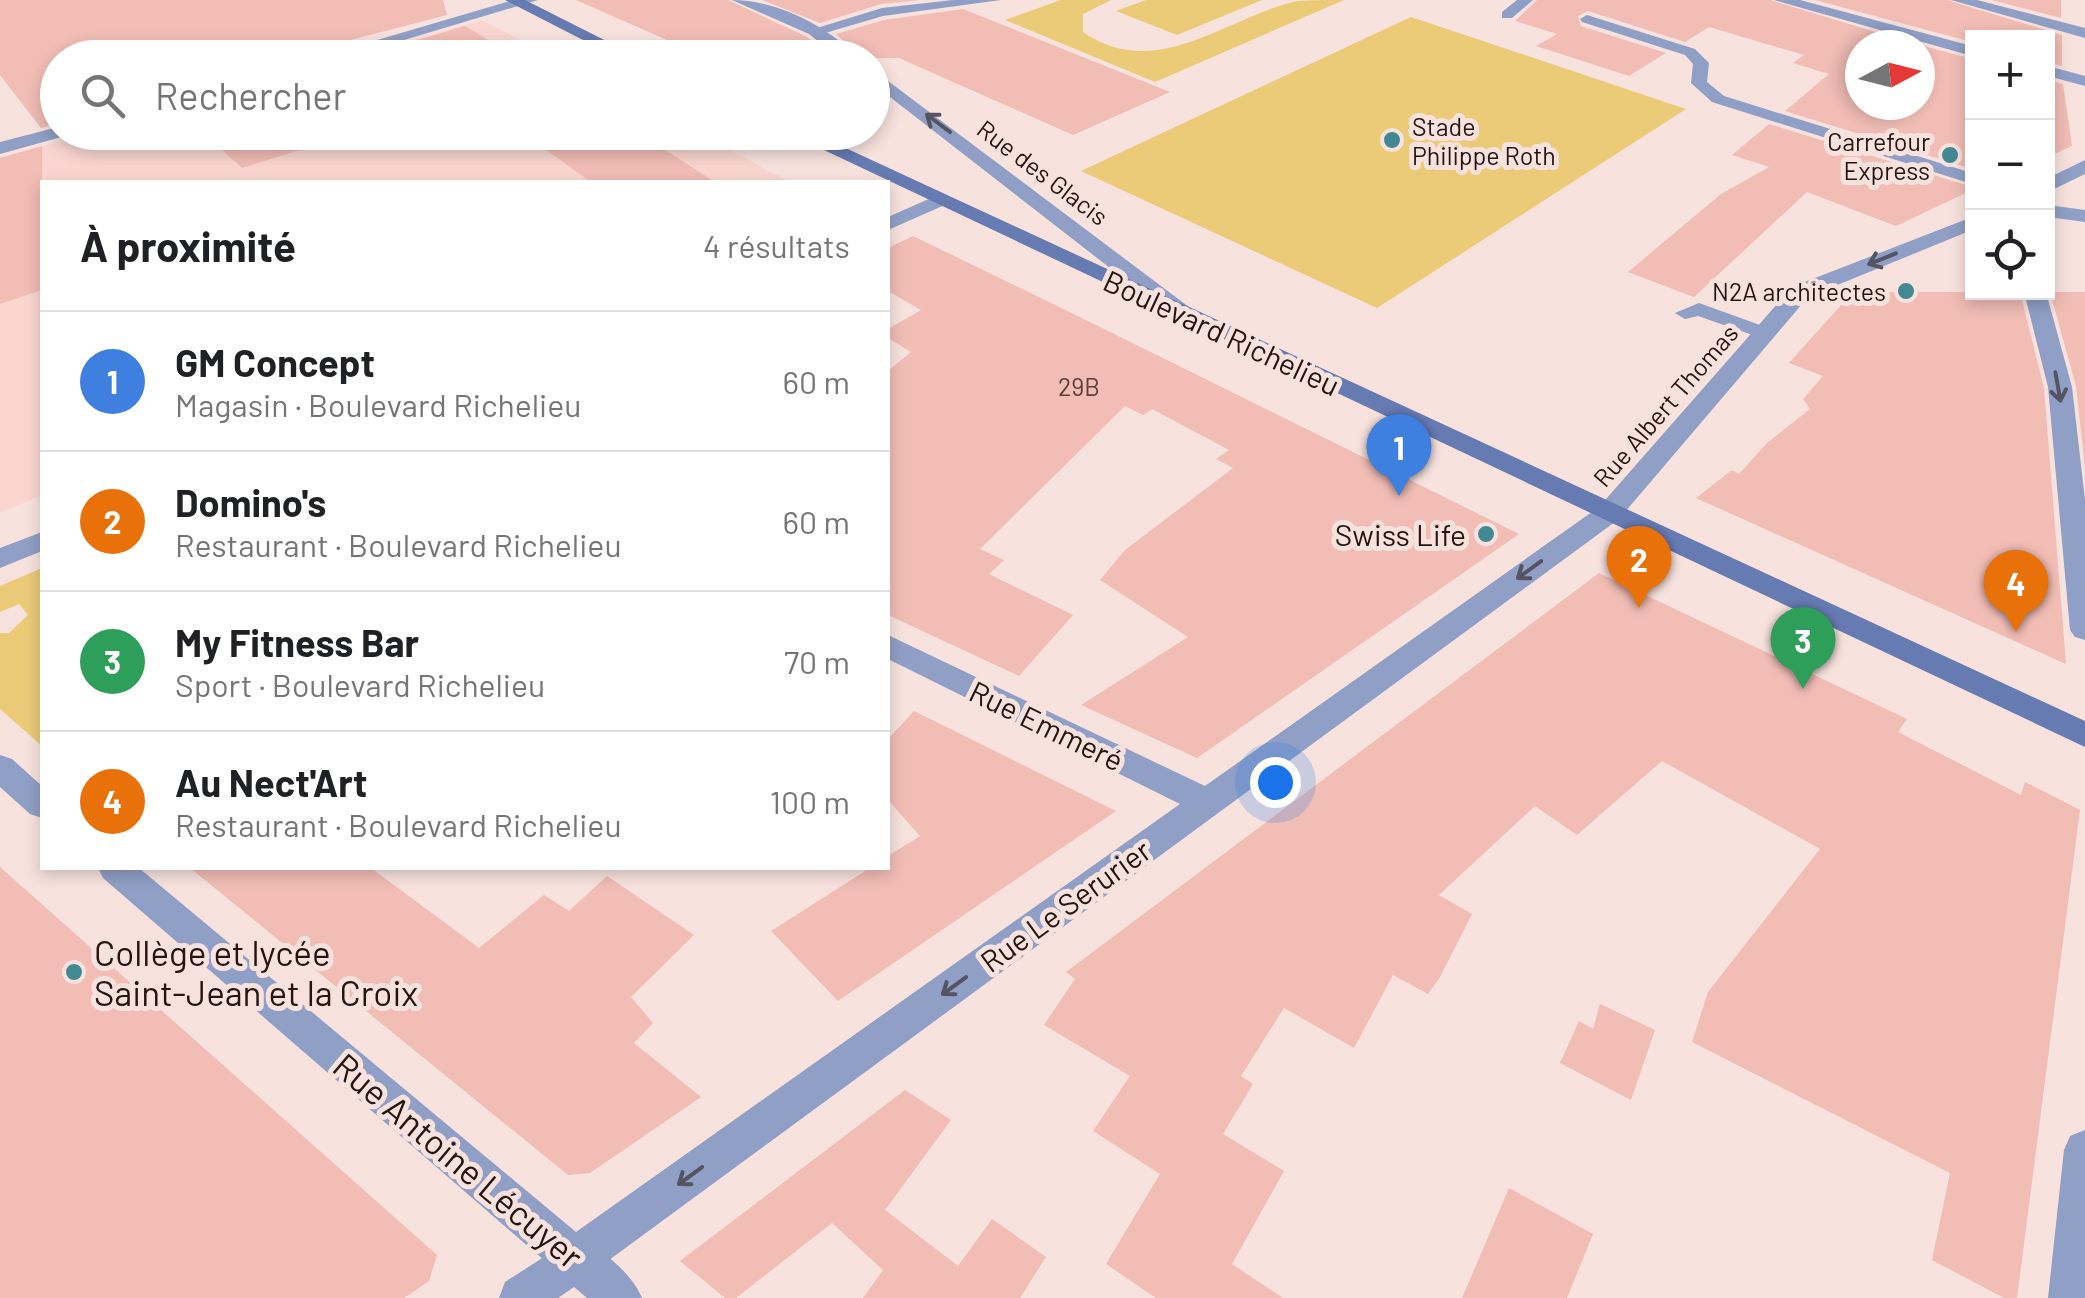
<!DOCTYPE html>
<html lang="fr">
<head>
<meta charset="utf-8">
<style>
	:root { --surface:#fff; --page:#f6f6f6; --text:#202124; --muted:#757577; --line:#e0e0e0; --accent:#2563eb }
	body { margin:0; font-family:Barlow,sans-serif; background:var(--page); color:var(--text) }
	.controls { position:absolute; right:30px; top:30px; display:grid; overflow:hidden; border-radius:0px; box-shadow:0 5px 15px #0003 }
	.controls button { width:90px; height:90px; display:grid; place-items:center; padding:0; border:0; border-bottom:2px solid var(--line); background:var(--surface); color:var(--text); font:50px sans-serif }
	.compass { position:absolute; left:1845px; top:30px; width:90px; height:90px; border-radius:50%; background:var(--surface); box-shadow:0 5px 15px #0003; rotate:83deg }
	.you { position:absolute; left:1275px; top:782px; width:35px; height:35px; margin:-25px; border:8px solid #fff; border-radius:50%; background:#1a73e8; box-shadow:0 0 0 15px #1a73e833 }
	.badge { display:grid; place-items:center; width:65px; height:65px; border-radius:50%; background:var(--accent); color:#fff; font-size:32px; font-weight:700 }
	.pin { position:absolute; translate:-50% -82px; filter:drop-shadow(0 2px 5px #0008) }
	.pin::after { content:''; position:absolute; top:52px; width:35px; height:30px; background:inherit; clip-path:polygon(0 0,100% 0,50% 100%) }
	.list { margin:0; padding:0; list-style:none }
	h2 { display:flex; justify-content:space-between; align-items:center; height:130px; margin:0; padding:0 40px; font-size:42px }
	h2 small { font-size:32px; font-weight:400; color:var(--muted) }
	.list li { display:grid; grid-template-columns:65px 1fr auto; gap:30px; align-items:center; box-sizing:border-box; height:140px; padding:0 40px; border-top:2px solid var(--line) }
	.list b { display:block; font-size:38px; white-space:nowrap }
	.list p { margin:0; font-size:32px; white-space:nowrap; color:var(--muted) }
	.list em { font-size:32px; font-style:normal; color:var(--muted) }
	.icon { flex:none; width:55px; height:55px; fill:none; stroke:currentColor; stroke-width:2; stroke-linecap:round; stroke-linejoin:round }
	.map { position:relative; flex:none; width:2085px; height:1298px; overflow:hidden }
	.search { position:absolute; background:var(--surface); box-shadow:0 5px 15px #0003; left:40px; top:40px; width:850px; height:110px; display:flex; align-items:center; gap:25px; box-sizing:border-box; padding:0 35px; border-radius:55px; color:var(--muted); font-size:38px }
	.panel { position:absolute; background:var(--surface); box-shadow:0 5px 15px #0003; left:40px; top:180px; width:850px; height:690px; border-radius:0px }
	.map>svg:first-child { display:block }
	.built { fill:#fbd6d0 }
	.green { fill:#ebca78 }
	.building { fill:#f1bdb5 }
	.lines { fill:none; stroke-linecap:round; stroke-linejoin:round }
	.service { fill:#909fc6; fill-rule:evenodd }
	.minor { fill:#909fc6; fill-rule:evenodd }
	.tertiary { fill:#909fc6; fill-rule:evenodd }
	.secondary { fill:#677bb3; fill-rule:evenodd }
	.oneway { stroke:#565362 }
	.poi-dot { fill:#438994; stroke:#f8e2de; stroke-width:4 }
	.labels { text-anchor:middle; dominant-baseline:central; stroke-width:10; stroke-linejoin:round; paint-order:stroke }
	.far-poi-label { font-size:25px; fill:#261411; stroke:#f8e2de; text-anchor:end }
	.far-street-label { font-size:25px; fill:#261411; stroke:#f8e2de }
	.number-label { font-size:25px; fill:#593e3a }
	.street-label { font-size:30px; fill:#261411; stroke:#f8e2de }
	.poi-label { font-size:30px; fill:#261411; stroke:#f8e2de; text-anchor:end }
	.near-poi-label { font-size:35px; fill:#261411; stroke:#f8e2de; text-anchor:start }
	.near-street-label { font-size:35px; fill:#261411; stroke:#f8e2de }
</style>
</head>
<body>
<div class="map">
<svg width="2085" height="1298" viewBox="0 0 2085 1298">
	<rect width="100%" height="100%" fill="#f8e2de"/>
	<path class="built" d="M482 20 553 57 353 58Z
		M92 132H695L790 182H42V495L0 513V158Z"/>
	<path class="green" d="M1061 0H1111L1083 14V32C1156 83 1227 17 1297 1 1311 0 1329 0 1344 0L1155 82 1005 20Z
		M1146 0H1262L1177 35 1116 11Z
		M1411 17 1686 109 1377 308 1081 171Z
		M42 568V746L0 709V633H9L28 615 19 604 0 612V586Z"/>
	<path class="building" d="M0 0H443L447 15 281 58H58V123L41 128 0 75Z
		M576 0H728L807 37 832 58H708Z
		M762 0H920L881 4 820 23Z
		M1537 0H1770L1919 45H1860V105H1920V45L1972 59V169L1785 111 1829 74 1793 63 1804 55 1709 27 1685 42 1588 11 1578 16 1581 26 1666 53 1629 76 1536 46 1557 34 1515 21Z
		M1815 0H1947L2062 35V66L2048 63V38H1972V42Z
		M1992 0H2061V18Z
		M963 9 1170 92 1073 135 899 58H862L836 34 884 20Z
		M465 26 518 58H410L394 47Z
		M2048 80 2063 84 2072 146 2048 157Z
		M1769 124 1972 187V190L1896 226 1807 192 1694 297 1628 272 1721 194 1769 167 1732 155Z
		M202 132H358L242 168Z
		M521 132H637L715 182H591Z
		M42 146V290L0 304V158Z
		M913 236 1090 322 1519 534 1197 758 1081 705 1188 637 1100 580 1125 550 1233 468 1216 459 1229 450 1152 409 1143 415 1125 406 980 549 1004 560 989 574 1073 615 1019 676 888 615V371L911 352 888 338V329L921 310 888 291V248Z
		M1882 292H2020L2044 388 2066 664 1696 498 1732 470 1739 474 1767 443 1810 409 1803 399 1823 376 1789 363 1841 305Z
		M2050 292H2085V467L2076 386Z
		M1599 573 1907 719 1898 732 2021 795 2025 782 2080 810 2017 1298H2004L1932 1260 1950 1173 1692 1042 1708 992 1820 849 1662 761 1577 835 1535 806 1439 895 1472 914 1440 977 1428 994 1393 975 1354 1048 1284 1008 1241 1076 1253 1084 1223 1134 1284 1171 1232 1264 1283 1298H1156L1106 1264 1160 1174 1093 1131 1130 1076 1044 1025 1075 979 1066 972Z
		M914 711 1116 811 838 1001 771 931 870 868H888V856L920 836 888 800V739Z
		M0 867 437 1255 429 1281 404 1298H0Z
		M190 868H371L479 948 544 895 569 911 607 876 694 935 631 997 653 1023 634 1043 701 1097 590 1173 568 1175Z
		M1600 1004 1655 1030 1631 1100 1560 1063 1579 1021 1593 1029Z
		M905 1090 951 1120 885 1210 958 1266 992 1219 1046 1257 1020 1298H863L883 1270 832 1223 736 1298H725L680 1261Z
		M1509 1188 1593 1234 1567 1298H1462Z"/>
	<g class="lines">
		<path class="service" d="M953 0H1001L883 16 815 36 807 31 882 8Z
			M1517 0H1533L1512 18H1502V12Z
			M1587 15 1695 49 1709 63 1707 82 1724 96 1972 173V184L1712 102 1691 83 1693 64 1685 55 1582 22 1580 19Z
			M1699 303 1771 329 1775 333 1764 339 1698 316 1685 319 1675 313Z"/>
		<path class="minor" d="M513 0H538L344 58H316Z
			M732 0C776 0 828 26 858 58H839L809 34Z
			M1774 0H1800L1972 46V56Z
			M1951 0H1977L2085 28V38Z
			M2048 66 2085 76V86L2048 76Z
			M872 69 1189 307V317H1173L872 83Z
			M58 127V132H67L65 136 0 154V142Z
			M2085 160V174L2048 192V178Z
			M940 194 947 196V204L888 230V217Z
			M2048 205 2085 210V222L2048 217Z
			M1972 217V230L1808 297 1619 519 590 1274 575 1281 560 1274 103 878 98 868H139L576 1232 1180 804 888 659V635L1205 786 1599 507 1792 287Z
			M2024 292H2046L2072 387 2085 500V640L2075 637 2070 630 2048 387Z
			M42 532V551L0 568V548Z
			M0 755 12 759 42 786V818L30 814 0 787Z
			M2085 1130V1298H2048L2064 1150 2070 1136Z"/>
		<path class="tertiary" d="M575 1237C601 1248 631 1272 642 1298H587L574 1287 558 1298H499L505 1282Z"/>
		<path class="secondary" d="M505 0H525L640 58H618Z
			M786 132H811L2085 721V747Z"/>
	</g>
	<defs><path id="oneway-shaft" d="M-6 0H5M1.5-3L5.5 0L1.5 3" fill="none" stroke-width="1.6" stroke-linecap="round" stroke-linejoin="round" transform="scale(2.5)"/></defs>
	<g class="oneway">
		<use href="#oneway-shaft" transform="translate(938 123) rotate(-143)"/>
		<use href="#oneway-shaft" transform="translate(1882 259) rotate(158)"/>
		<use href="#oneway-shaft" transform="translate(2058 387) rotate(80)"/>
		<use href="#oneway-shaft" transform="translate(1529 570) rotate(144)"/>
		<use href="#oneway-shaft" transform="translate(954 986) rotate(144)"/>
		<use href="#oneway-shaft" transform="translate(690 1176) rotate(144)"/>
	</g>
	<g class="poi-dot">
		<circle cx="1392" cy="140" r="10"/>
		<circle cx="1950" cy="155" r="10"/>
		<circle cx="1906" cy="291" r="10"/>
		<circle cx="1486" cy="534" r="10"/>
		<circle cx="74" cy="972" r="10"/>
	</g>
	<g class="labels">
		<g class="far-poi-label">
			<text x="1412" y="126" text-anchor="start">Stade<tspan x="1412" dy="29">Philippe Roth</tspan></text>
			<text x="1930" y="141">Carrefour<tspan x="1930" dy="29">Express</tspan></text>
			<text x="1886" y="291">N2A architectes</text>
		</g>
		<g class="far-street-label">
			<text transform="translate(1043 172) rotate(37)">Rue des Glacis</text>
			<text transform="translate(1665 405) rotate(-49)">Rue Albert Thomas</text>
		</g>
		<g class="number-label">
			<text x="1079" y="386">29B</text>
		</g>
		<g class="street-label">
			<text transform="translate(1222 332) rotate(25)">Boulevard Richelieu</text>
			<text transform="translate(1047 725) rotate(26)">Rue Emmeré</text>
			<text transform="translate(1065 905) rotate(-36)">Rue Le Serurier</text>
		</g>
		<g class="poi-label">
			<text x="1466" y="534">Swiss Life</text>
		</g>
		<g class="near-poi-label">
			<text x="94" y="952">Collège et lycée<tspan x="94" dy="40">Saint-Jean et la Croix</tspan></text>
		</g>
		<g class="near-street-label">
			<text transform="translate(459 1160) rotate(40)">Rue Antoine Lécuyer</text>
		</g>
	</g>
</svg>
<div class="controls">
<button>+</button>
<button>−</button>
<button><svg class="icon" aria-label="locate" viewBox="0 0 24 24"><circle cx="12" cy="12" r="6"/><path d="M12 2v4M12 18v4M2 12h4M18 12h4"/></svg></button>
</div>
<svg class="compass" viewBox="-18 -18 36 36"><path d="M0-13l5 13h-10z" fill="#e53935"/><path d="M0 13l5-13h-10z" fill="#757577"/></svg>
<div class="you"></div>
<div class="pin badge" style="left:1399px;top:496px;background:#3f7fe0">1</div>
<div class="pin badge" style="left:1639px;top:608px;background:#e8710a">2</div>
<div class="pin badge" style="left:1803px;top:689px;background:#2e9e5b">3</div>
<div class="pin badge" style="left:2016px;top:632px;background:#e8710a">4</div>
<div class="search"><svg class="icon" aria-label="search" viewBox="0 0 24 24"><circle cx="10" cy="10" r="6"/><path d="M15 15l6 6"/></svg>Rechercher</div>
<section class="panel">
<h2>À proximité<small>4 résultats</small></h2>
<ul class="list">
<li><span class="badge" style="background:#3f7fe0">1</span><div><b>GM Concept</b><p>Magasin · Boulevard Richelieu</p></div><em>60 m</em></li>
<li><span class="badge" style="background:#e8710a">2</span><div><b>Domino's</b><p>Restaurant · Boulevard Richelieu</p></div><em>60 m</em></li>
<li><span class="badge" style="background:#2e9e5b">3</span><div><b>My Fitness Bar</b><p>Sport · Boulevard Richelieu</p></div><em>70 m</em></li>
<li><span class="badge" style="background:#e8710a">4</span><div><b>Au Nect'Art</b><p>Restaurant · Boulevard Richelieu</p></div><em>100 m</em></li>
</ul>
</section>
</div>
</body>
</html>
